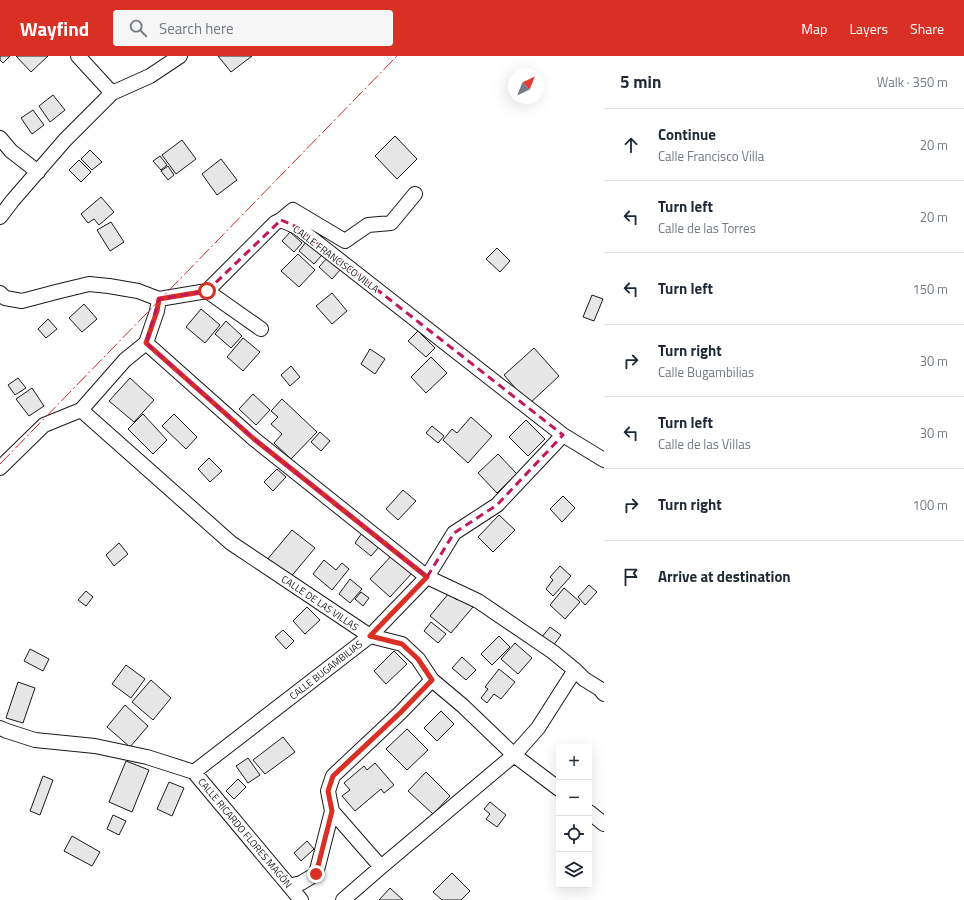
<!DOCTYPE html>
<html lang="en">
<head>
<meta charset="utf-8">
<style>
	:root { --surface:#fff; --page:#f6f6f7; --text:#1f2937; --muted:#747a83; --line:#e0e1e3; --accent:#d93025 }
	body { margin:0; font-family:"Titillium Web",sans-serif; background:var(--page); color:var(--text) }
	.controls { position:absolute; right:12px; bottom:12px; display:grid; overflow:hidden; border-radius:4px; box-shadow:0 4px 16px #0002 }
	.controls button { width:36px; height:36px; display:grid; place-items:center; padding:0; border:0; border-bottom:1px solid var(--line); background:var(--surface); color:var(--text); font:20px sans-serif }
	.compass { position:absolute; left:508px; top:12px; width:36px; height:36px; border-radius:50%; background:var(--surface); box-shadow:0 4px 16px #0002; rotate:43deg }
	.stop { position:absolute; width:12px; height:12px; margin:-9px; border:3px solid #d93025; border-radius:50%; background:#fff }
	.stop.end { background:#d93025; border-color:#fff; box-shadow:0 1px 4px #0008 }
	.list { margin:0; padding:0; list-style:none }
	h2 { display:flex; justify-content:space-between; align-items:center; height:52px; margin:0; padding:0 16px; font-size:17px }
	h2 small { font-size:13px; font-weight:400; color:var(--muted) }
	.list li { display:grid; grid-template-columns:26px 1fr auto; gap:12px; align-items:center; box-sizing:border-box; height:72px; padding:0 16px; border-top:1px solid var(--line) }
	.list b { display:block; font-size:15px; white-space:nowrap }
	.list p { margin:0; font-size:13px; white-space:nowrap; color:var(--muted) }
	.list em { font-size:13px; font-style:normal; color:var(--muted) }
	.icon { flex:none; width:22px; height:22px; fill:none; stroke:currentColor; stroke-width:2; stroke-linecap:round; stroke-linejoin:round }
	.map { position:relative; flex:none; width:604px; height:844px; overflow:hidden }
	header { display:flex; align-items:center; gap:24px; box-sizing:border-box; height:56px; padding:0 20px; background:var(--accent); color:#fff }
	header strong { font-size:19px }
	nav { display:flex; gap:22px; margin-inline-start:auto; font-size:14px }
	.search { width:280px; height:36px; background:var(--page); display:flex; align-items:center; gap:10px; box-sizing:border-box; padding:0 14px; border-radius:4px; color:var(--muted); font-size:15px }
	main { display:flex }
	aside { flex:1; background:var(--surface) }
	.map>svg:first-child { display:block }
	.building { fill:#e6e6e6; stroke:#1a1a1a }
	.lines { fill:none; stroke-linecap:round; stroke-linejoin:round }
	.minor-casing { stroke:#1a1a1a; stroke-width:16 }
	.minor { stroke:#fff; stroke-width:14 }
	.power { stroke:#c62828; stroke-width:1; stroke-dasharray:14 3 2 3; stroke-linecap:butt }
	.route { stroke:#d93025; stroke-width:5 }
	.marked { fill:none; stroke:#c2185b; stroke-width:3; stroke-dasharray:8 5; stroke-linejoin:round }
	.labels { text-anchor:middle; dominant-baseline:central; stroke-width:3; stroke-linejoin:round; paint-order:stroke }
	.street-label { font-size:10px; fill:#1a1a1a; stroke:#fff }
</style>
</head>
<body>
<header>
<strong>Wayfind</strong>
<div class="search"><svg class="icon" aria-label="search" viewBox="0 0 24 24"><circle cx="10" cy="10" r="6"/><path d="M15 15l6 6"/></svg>Search here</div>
<nav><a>Map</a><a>Layers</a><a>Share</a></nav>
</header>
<main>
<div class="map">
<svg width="604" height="844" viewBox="0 0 604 844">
	<rect width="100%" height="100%" fill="#fff"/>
	<path class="building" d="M0 0H10L3 7 0 4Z
		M16 0H48L31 16Z
		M218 0H252L231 16Z
		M53 39 65 54 50 66 39 50Z
		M33 54 44 69 32 78 21 62Z
		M395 80 417 103 397 123 375 100Z
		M182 84 196 103 176 118 162 99Z
		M90 94 102 106 92 114 81 103Z
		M160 100 167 109 161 114 153 105Z
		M221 103 237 124 217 139 202 118Z
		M79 104 91 116 81 126 69 114Z
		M168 110 174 119 168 124 161 115Z
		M101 141 114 156 99 169 94 163 88 167 81 158Z
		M111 166 124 186 110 195 97 174Z
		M290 176 302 187 294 196 282 185Z
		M306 186 322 199 314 208 299 195Z
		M497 192 510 205 500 216 486 203Z
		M298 198 315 214 299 231 281 215Z
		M327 202 341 213 332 223 319 211Z
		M332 237 347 255 332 268 316 250Z
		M592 239 603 243 594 265 583 261Z
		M84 248 97 263 82 276 69 262Z
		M201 253 220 269 205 287 186 271Z
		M48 263 57 273 46 282 38 273Z
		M226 265 242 280 231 292 215 278Z
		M418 275 435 292 426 301 408 285Z
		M243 282 260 296 243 315 227 301Z
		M534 292 559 320 529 348 504 319Z
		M370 293 385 303 375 318 361 308Z
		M431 301 447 317 426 337 411 321Z
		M291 310 300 321 290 330 281 319Z
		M18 322 26 332 15 339 8 329Z
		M130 322 154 344 134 366 109 345Z
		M32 332 44 350 29 360 16 343Z
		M253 338 270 354 256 369 239 353Z
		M282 343 317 376 291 403 274 387 282 378 271 368 278 361 271 355Z
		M143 358 167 384 153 398 128 373Z
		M174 358 197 381 186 393 162 370Z
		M471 361 492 380 468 407 443 384 452 373 457 377Z
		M526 364 545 383 528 400 509 381Z
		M432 370 444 380 438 387 426 377Z
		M320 376 330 385 321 395 311 386Z
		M498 398 517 418 497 437 478 417Z
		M209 402 222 415 210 426 198 413Z
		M277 413 286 421 273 435 264 426Z
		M403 434 416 445 398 464 386 453Z
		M563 440 575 452 562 466 550 453Z
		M499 459 515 474 493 496 478 481Z
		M292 474 315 492 289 523 266 505Z
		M362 477 379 491 371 500 355 487Z
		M119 487 128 498 114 510 106 499Z
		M393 498 413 516 390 541 370 523Z
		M324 504 336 514 342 507 349 513 332 534 313 518Z
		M560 510 571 520 553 540 546 533 553 524 550 521Z
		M350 523 362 533 350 547 339 538Z
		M589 529 597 536 585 549 578 541Z
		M564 532 580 546 565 563 550 549Z
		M86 535 93 541 86 550 78 544Z
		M361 536 369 542 363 550 355 543Z
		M449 537 457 544 460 541 473 551 451 577 430 560Z
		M307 551 320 564 305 578 293 565Z
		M431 566 446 578 438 587 424 575Z
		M550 571 561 579 553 590 541 582Z
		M283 574 294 585 286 593 275 581Z
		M499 580 510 591 492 609 481 598Z
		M515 587 532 602 518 618 501 603Z
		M30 593 49 603 43 615 24 605Z
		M394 595 407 608 386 628 374 615Z
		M462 601 476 614 466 624 452 612Z
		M126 609 145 623 131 642 112 628Z
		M499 613 515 626 501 643 494 638 487 647 481 642 488 633 485 631Z
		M151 624 171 642 153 664 132 646Z
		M18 626 35 632 23 667 6 662Z
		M125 649 148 670 130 691 107 671Z
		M441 655 454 668 437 685 424 672Z
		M407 673 428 694 407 714 386 693Z
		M283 681 295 696 265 718 253 704Z
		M248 702 260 719 248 727 236 710Z
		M126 705 149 714 132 756 109 746Z
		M375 707 394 729 384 737 381 733 355 755 342 740 350 734 344 727 364 710 367 714Z
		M426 716 450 740 433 758 408 735Z
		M43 720 53 724 40 759 30 755Z
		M238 723 246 731 234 743 226 735Z
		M169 726 184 732 172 760 157 753Z
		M490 746 506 759 497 771 486 763 490 758 484 753Z
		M113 759 126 765 119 779 107 773Z
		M72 780 100 796 92 810 64 795Z
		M307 785 314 793 301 805 294 797Z
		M452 817 470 835 461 844H442L433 836Z
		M390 832 403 844H379Z"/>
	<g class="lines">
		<g class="minor-casing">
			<path id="minor" d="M78 0 112 37
				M0 82 11 95 38 116
				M0 161 13 144 65 84 112 37 150 20 180 0
				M281 164 297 171 563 379 604 404
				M207 235 261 273
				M0 237 5 242 22 245 56 236 89 228 109 230 138 235 159 243 207 235 275 167 281 164 293 154 345 185 368 169 391 167 415 138
				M146 287 254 383 427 521 478 545 553 596 575 614 584 623 600 633 604 638
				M81 354 231 487 370 580 402 588 418 603 432 624 463 650 514 699 559 733
				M0 412 44 369 81 354 125 304 146 287 157 255 159 243
				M0 672 7 675 35 684 95 690 147 701 194 716 301 844
				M194 716 370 580 427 521 454 477 497 449 563 379
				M589 756 604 768
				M381 811 332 755 328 735 333 720 400 657 432 624
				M289 830 301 827 316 818 332 755
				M343 844 381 811 514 699 538 672 575 614"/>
		</g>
		<use href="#minor" class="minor"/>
		<path class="power" d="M0 408 397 0"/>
	</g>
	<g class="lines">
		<path class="route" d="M207 235 159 243 157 255 146 287 254 383 427 521 370 580 402 588 418 603 432 624 400 657 333 720 328 735 332 755 316 818"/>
	</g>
	<path class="marked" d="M281 164 297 171 563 379 497 449 454 477 427 521 254 383 146 287 159 243 207 235Z"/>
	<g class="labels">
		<g class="street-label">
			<text transform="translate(336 203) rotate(37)">CALLE FRANCISCO VILLA</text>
			<text transform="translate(320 547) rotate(34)">CALLE DE LAS VILLAS</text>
			<text transform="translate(326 614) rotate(-38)">CALLE BUGAMBILIAS</text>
			<text transform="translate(245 777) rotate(50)">CALLE RICARDO FLORES MAGÓN</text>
		</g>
	</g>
</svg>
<div class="controls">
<button>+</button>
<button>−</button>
<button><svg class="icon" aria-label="locate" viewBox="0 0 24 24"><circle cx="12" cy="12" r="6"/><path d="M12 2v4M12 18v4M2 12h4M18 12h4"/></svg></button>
<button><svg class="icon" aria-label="layers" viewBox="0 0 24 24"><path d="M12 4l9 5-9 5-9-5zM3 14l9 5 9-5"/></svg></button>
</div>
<svg class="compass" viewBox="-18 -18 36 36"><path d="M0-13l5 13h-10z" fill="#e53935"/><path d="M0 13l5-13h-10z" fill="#747a83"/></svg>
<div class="stop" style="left:207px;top:235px"></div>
<div class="stop end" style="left:316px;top:818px"></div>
</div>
<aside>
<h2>5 min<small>Walk · 350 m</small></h2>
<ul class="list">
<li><svg class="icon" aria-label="ahead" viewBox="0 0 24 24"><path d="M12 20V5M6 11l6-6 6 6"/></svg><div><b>Continue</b><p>Calle Francisco Villa</p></div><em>20 m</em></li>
<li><svg class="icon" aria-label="left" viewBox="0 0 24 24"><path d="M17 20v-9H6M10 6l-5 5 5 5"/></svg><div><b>Turn left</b><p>Calle de las Torres</p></div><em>20 m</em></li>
<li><svg class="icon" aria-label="left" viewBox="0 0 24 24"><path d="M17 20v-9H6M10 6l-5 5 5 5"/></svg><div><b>Turn left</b></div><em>150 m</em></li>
<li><svg class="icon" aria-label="right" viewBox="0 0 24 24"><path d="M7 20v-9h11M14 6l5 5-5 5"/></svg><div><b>Turn right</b><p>Calle Bugambilias</p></div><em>30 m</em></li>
<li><svg class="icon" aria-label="left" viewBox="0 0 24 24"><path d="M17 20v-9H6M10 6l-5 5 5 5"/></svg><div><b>Turn left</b><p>Calle de las Villas</p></div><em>30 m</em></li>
<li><svg class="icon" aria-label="right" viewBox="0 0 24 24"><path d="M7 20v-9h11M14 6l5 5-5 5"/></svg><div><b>Turn right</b></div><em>100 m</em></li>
<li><svg class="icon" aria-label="arrive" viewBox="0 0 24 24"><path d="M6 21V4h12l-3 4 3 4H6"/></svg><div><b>Arrive at destination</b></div></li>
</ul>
</aside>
</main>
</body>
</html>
